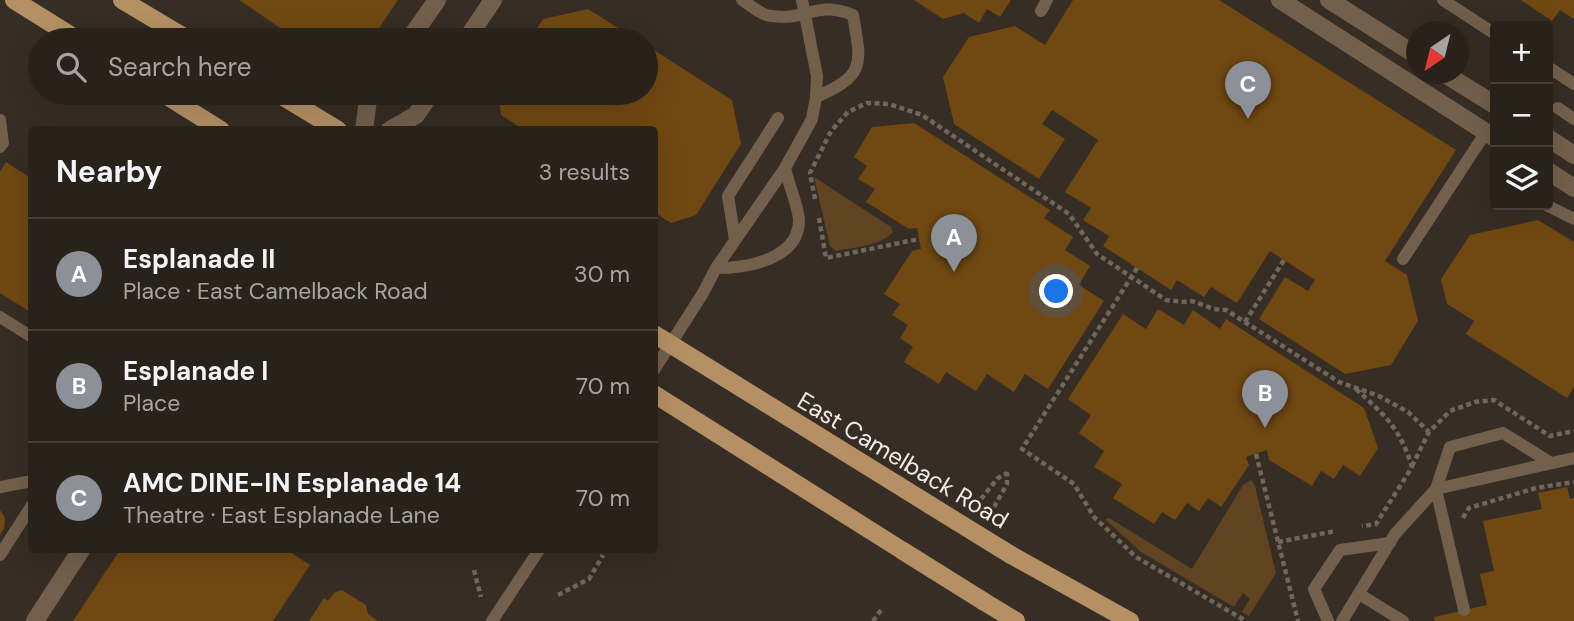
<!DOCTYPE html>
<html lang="en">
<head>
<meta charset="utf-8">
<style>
	:root { --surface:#28221b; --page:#342f28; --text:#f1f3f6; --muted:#a5a4a3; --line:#443f3a; --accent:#8c9099 }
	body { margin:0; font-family:"DM Sans",sans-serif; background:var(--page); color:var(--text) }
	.controls { position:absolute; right:21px; top:21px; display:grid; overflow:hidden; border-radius:7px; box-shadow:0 7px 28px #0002 }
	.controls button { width:63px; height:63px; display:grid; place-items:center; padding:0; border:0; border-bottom:2px solid var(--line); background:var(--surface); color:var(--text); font:35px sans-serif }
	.compass { position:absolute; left:1406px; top:21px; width:63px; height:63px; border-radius:50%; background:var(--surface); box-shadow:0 7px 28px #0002; rotate:215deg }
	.you { position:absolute; left:1057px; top:292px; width:24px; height:24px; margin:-18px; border:5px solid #fff; border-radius:50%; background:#1a73e8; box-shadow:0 0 0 10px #1a73e833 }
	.badge { display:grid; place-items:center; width:46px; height:46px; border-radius:50%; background:var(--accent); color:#fff; font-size:23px; font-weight:700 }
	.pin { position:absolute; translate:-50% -58px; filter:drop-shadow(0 2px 4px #0008) }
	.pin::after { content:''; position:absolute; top:37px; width:24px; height:21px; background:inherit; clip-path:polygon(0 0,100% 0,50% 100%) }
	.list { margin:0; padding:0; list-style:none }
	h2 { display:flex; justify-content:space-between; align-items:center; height:91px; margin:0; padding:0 28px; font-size:30px }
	h2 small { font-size:23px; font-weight:400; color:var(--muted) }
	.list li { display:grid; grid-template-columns:46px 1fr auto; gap:21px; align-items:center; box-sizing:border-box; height:112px; padding:0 28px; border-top:2px solid var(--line) }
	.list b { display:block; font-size:26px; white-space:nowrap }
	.list p { margin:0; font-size:23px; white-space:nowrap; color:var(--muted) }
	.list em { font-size:23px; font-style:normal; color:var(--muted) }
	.icon { flex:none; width:38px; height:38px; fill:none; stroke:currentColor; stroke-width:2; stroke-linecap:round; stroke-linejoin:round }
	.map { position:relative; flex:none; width:1574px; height:621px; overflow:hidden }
	.search { position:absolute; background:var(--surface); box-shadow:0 7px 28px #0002; left:28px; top:28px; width:630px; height:77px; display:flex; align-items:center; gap:18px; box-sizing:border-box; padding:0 24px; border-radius:38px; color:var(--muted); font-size:26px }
	.panel { position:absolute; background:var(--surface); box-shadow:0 7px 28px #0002; left:28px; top:126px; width:630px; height:427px; border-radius:7px }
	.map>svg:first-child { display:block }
	.green { fill:#604422 }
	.building { fill:#704812 }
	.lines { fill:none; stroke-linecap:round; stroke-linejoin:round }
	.path { stroke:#6f675f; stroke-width:4.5; stroke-dasharray:5 3.5; stroke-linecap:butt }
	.service { stroke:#73604c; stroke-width:12 }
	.minor { stroke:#73604c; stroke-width:18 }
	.primary { stroke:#b59065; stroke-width:18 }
	.primary-bridge { stroke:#b59065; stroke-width:18 }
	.labels { text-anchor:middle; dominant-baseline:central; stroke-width:7; stroke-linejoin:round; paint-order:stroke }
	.street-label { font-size:24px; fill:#f0ebe5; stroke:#362d24 }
</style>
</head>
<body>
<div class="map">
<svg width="1574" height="621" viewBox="0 0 1574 621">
	<rect width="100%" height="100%" fill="#362d24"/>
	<path class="green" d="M814 177 891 227 893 232C881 246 854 247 836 251L830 246Z
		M1251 480 1255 486 1276 573 1249 616 1242 612 1250 599 1243 593 1234 607 1141 552 1105 519 1109 518 1192 569 1243 485Z"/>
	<path class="building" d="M239 0H398L371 40H298Z
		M914 0H1011L1000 17 987 9 979 23 964 13 943 19Z
		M1073 0H1219L1456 150 1385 261 1407 275 1418 321 1391 365 1345 374 1259 319 1285 277 1308 291 1315 280 1270 251 1237 303 1211 287 1204 297 1177 280 1171 290 1103 246 1109 236 1083 220 1091 208 1065 192 1098 140 1052 110 1042 124 1065 139 1039 179 954 124 943 77 969 37 1015 26 1045 45Z
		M1521 0H1574V19L1560 10 1552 21Z
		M588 9 637 40H529L543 19Z
		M646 45 732 100 741 144 696 215 671 223 654 212V130H524L501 115 498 93H646Z
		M914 123 1050 210 1044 218 1073 237 1065 250 1090 266 1079 285 1104 301 1048 389 1025 374 1014 392 987 374 976 391 946 372 939 384 904 362 913 347 900 338 908 325 892 315 900 304 884 294 912 251 921 249 917 228 909 229 866 202 875 189 858 179 867 166 854 157 872 127Z
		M6 162 32 179V313L0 293V172Z
		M1538 220 1574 242V387L1567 398 1466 334 1474 321 1447 304 1441 279 1470 235Z
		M1158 309 1184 325 1193 310 1220 329 1226 319 1364 408 1378 448 1360 476 1343 465 1334 479 1321 471 1312 486 1269 460 1267 450 1246 457 1249 465 1221 507 1208 498 1199 511 1187 503 1175 520 1162 512 1154 524 1113 498 1122 484 1094 467 1104 451 1079 433 1091 415 1068 399 1123 314 1146 329Z
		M1567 487 1570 499 1574 498V621H1435L1434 617 1487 605 1480 574 1494 571 1483 521 1542 509 1538 493Z
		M0 510 5 518 4 528 0 535Z
		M120 550H287L310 565 273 621H73Z
		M342 590 366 605 368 614 378 621H309L324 598 328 601 335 592Z"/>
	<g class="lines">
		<path class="path" d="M815 199 810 173 831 131 848 112 867 103 889 104 922 115 1069 214 1097 254 1166 300 1184 302 1192 301 1214 309 1226 310 1339 382 1379 396 1408 412 1429 432
			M819 218 826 258 919 239
			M1137 268 1022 449 1074 484 1094 517 1136 557 1246 621
			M1245 322 1284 260
			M1356 389C1386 417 1399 426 1412 467L1376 524 1362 526
			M1256 454 1298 621
			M1412 466 1429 432 1450 411 1475 402 1494 400 1550 436 1574 431
			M981 499 998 478 1007 473
			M994 507 1007 484V472
			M1463 518 1469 508 1536 488 1574 482
			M1278 542 1336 531
			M474 570 481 597
			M558 595 589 579 603 555
			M873 621 881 610"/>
		<path class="service" d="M742 0C750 5 761 15 771 16 809 21 815 0 853 15 861 63 867 75 816 97
			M1443 0 1495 34
			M1041 11 1047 0
			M1548 67 1574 84
			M1558 108 1574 119
			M0 147 3 143 0 120
			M1546 205 1574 219
			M735 240 728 196 778 118
			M1403 259 1486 132
			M716 268C746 268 798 260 799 221 799 208 788 183 785 168
			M0 317 32 337
			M654 370 703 293 716 268 785 168 812 119 816 97 817 76 802 0
			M0 487 32 481
			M0 555 32 505
			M1359 594 1403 621
			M1464 610 1436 489 1450 447 1503 433 1551 463
			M492 621 539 550
			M1328 621 1314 589 1340 550 1390 543
			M1342 621 1395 534 1436 489 1574 458"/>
		<path class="minor" d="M1280 0 1495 138
			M1329 0 1416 55
			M409 40 437 0
			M466 40 493 0
			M1445 74 1495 105
			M364 130 368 100 373 93
			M390 130 416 115 431 93
			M1548 138 1574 155
			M1548 171 1574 188
			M35 621 81 550"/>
		<path class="primary" d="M14 0 78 40
			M122 0 189 40
			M162 93 221 130
			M277 93 338 130
			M654 334 930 505
			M654 394 903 551
			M1011 555 1130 621
			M983 601 1016 621"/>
		<path class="primary-bridge" d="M930 505 1011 555
			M903 551 983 601"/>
	</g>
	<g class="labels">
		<g class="street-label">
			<text transform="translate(903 460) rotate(31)">East Camelback Road</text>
		</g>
	</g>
</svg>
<div class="controls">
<button>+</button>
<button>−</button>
<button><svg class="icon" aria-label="layers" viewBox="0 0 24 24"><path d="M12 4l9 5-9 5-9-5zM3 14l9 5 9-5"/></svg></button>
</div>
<svg class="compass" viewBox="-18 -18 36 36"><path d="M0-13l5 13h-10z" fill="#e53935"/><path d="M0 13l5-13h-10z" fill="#a5a4a3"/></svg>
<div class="you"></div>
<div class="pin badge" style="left:954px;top:272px">A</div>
<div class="pin badge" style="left:1265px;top:428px">B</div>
<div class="pin badge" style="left:1248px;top:119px">C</div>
<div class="search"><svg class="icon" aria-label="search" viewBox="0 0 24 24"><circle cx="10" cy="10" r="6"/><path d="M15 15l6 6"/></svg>Search here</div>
<section class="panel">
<h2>Nearby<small>3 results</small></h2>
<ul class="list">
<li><span class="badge">A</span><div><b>Esplanade II</b><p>Place · East Camelback Road</p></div><em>30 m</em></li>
<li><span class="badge">B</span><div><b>Esplanade I</b><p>Place</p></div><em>70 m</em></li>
<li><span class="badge">C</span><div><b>AMC DINE-IN Esplanade 14</b><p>Theatre · East Esplanade Lane</p></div><em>70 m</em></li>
</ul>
</section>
</div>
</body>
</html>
